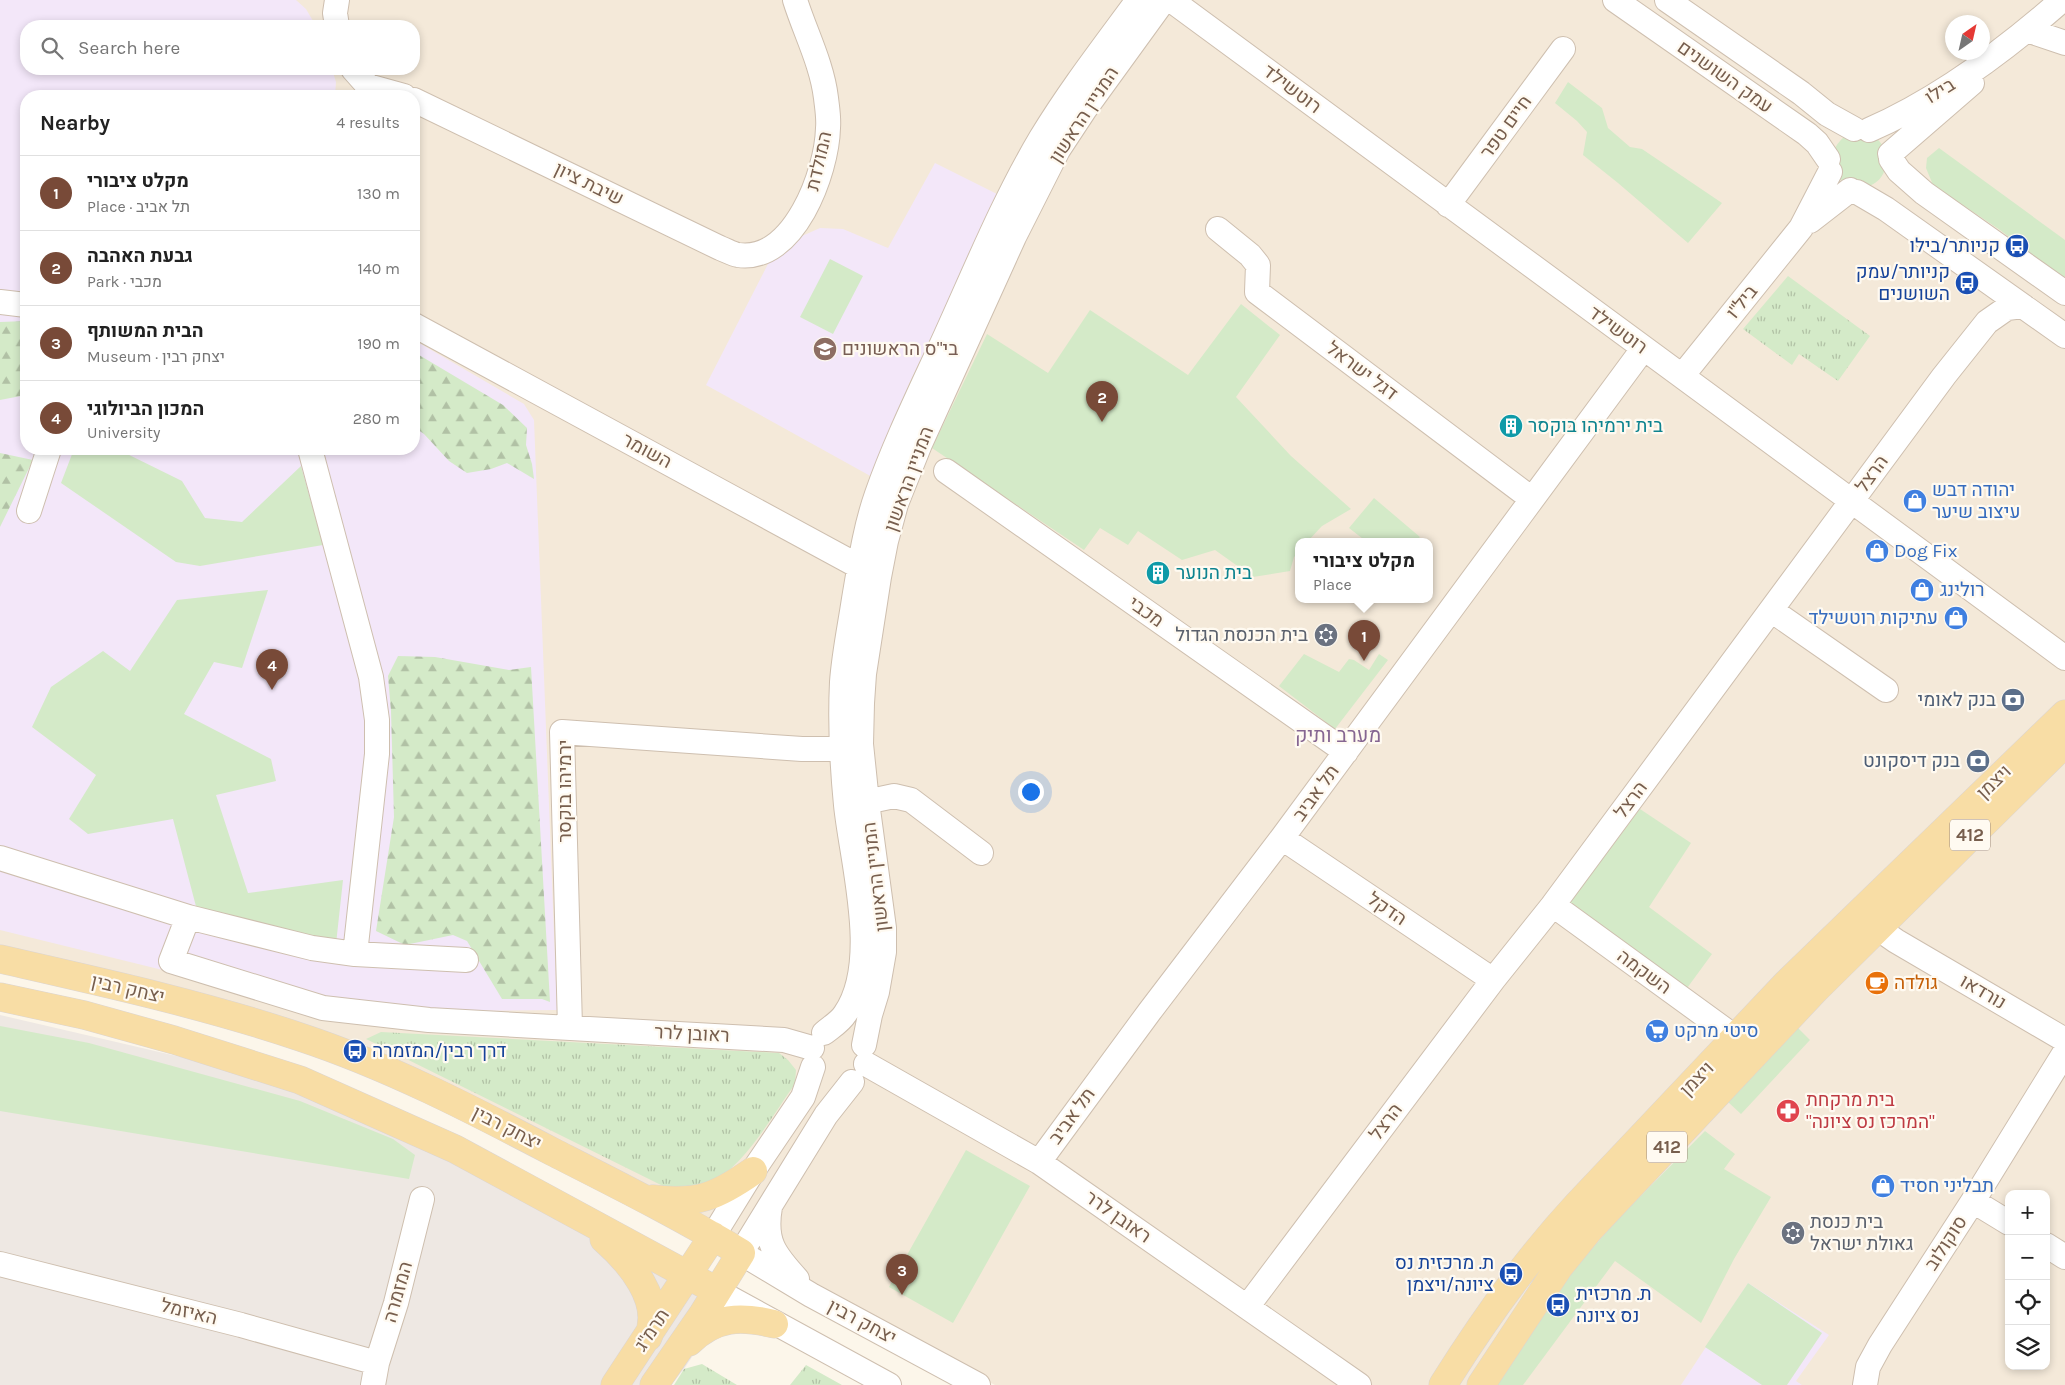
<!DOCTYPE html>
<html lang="en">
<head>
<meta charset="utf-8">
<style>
	:root { --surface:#fff; --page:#f6f6f6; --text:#222; --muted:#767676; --line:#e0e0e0; --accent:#784a38 }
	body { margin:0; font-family:Karla,Heebo,sans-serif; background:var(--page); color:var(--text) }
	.controls { position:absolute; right:15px; bottom:15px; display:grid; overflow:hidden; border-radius:10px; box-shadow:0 2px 8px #0003 }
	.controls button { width:45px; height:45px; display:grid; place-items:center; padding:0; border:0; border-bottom:1px solid var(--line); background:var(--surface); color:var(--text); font:25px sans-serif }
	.compass { position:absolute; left:1945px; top:15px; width:45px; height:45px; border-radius:50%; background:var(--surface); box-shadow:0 2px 8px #0003; rotate:34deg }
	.you { position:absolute; left:1030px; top:791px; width:18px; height:18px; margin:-12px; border:4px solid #fff; border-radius:50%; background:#1a73e8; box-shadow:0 0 0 8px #1a73e833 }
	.badge { display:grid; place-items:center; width:32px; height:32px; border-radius:50%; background:var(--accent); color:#fff; font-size:16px; font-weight:700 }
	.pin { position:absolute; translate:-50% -41px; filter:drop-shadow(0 1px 2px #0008) }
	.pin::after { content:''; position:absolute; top:26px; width:18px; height:15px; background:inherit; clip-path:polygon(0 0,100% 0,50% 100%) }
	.popup { position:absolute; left:1295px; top:538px; width:138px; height:65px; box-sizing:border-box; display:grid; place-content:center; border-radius:10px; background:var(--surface); filter:drop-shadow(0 1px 4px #0005); font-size:16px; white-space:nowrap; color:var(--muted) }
	.popup b { font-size:19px; color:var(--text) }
	.popup::after { content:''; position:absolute; left:50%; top:100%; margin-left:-10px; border:10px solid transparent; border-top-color:var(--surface) }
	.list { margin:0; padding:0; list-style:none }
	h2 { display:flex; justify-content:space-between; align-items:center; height:65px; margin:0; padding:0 20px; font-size:21px }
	h2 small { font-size:16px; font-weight:400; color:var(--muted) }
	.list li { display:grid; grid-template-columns:32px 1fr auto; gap:15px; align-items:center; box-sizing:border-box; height:75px; padding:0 20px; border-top:1px solid var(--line) }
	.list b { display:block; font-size:19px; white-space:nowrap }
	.list p { margin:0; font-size:16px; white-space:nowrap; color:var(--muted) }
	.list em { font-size:16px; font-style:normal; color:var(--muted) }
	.icon { flex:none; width:28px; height:28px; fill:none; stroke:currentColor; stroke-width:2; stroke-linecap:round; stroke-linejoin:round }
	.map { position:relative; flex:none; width:2065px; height:1385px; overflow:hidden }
	.search { position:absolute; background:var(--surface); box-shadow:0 2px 8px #0003; left:20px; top:20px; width:400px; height:55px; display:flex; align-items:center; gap:12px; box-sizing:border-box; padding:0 18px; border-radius:20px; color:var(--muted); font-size:19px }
	.panel { position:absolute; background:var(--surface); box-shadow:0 2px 8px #0003; left:20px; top:90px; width:400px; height:365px; border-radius:20px }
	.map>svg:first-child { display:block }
	.residential { fill:#f4e9d9; fill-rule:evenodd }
	.industrial { fill:#eee8e3 }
	.education { fill:#f3e7f9 }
	.grass { fill:url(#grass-tufts) }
	.forest { fill:url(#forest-firs) }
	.park { fill:#d4eac8 }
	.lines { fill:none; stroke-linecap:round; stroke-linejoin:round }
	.minor-casing { stroke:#cebfaf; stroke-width:26 }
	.major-casing { stroke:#dcd5d1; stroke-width:29 }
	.minor { stroke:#fff; stroke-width:24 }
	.major { stroke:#f8dda5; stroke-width:28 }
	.labels { text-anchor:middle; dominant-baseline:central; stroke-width:4.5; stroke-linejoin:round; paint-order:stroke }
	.shield { fill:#fffaf1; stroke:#a08d7e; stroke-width:1 }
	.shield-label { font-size:18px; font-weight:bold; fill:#775e4d }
	.street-label { font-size:19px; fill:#775e4d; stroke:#fffaf1 }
	.transit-label { font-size:19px; fill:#164399; stroke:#fffaf1; text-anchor:end }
	.education-label { font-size:19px; fill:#785e54; stroke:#fffaf1; text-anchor:start }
	.culture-label { font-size:19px; fill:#0d838f; stroke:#fffaf1; text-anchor:start }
	.shop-label { font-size:19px; fill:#366cbe; stroke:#fffaf1; text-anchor:start }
	.worship-label { font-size:19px; fill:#5b616d; stroke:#fffaf1; text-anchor:end }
	.service-label { font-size:19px; fill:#4e5e75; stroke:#fffaf1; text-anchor:end }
	.food-label { font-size:19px; fill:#c56008; stroke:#fffaf1; text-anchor:start }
	.health-label { font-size:19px; fill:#be3a42; stroke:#fffaf1; text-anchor:start }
	.neighbourhood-label { font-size:20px; fill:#866692; stroke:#fffaf1 }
</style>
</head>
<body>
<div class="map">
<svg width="2065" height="1385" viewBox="0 0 2065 1385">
	<defs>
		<pattern id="grass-tufts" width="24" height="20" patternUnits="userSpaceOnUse" patternTransform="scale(1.25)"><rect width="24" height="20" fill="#d4eac8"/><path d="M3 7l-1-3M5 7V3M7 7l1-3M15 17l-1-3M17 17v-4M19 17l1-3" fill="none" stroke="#b1c1a5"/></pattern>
		<pattern id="forest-firs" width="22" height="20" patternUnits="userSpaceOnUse" patternTransform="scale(1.25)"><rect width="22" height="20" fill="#d4eac8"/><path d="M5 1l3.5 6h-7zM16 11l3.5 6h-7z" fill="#b1c1a5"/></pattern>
	</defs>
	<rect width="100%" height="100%" fill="#fcf6ea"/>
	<path class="residential" d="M0 0H2065V1385H995L328 1040 0 945ZM1952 22H1982V52H1952ZM26 26H414V69H26ZM26 96H414V449H26ZM1299 542H1429V600H1299ZM2009 1194H2046V1366H2009Z"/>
	<path class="industrial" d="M0 1015 198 1061 296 1091 500 1180 723 1310 684 1369 671 1385H0Z"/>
	<path class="education" d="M0 0H296L306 9 316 26H26V69H332L336 82 335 96H26V449H414V340L524 404 534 420 557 1010 438 1011 285 1000 0 930Z
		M935 163 999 195 908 386 874 478 706 385 770 260 802 236 820 228 843 229 888 248Z
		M1748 1283 1829 1335 1796 1381 1802 1385H1681Z"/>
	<path class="grass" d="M1788 276 1870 336 1838 381 1799 354 1792 365 1743 329Z
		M381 1032 779 1053 788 1060 796 1070 795 1084C773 1114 739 1177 702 1185 689 1188 676 1187 663 1186L366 1039Z
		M702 1364 737 1385H674L684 1369Z
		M806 1365 842 1385H790Z"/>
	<path class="forest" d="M26 321V395L0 400V322Z
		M414 352 503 405 527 428 526 445 532 464 534 479 507 463 491 469 467 473 449 461 424 434 414 427Z
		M0 453 33 460 0 527Z
		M398 656 435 657 509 670 531 667 550 1002 542 999H502L467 941 453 935 405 945 376 931 394 817 391 711 388 676Z"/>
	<path class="park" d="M1568 82 1602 108 1608 128 1630 147 1642 149 1722 203 1688 243 1618 183 1583 155 1587 132 1577 121 1555 103Z
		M1845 136 1875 137C1882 143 1884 147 1885 157 1891 193 1840 198 1834 166 1832 152 1834 146 1845 136Z
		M1939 148 2065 240V280L2000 230 1933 185 1926 168 1927 158Z
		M830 259 863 276 833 334 800 317Z
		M1241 304 1280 335 1236 397 1291 456 1351 509 1322 526 1307 542H1299V552L1294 557 1290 571 1253 577 1215 550 1182 560 1138 531 1128 545 1100 528 1084 550 932 448 987 334 1048 373 1090 310 1188 375Z
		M74 449H117L182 481 205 518 242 522 301 466 323 545 200 566 176 562 61 483Z
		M1374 498 1420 537 1415 542H1367L1349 528Z
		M268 590 242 668 214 662 184 714 271 759 276 781 216 795 248 893 343 880 336 944 198 914 173 819 88 834 69 819 96 775 32 727 51 687 103 651 130 671 177 600Z
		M1304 654 1339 672 1349 659 1354 660 1369 670 1379 654 1388 660 1335 729 1279 686Z
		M1640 809 1691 843 1649 907 1712 954 1682 995 1566 908Z
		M0 1026 89 1043 300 1101 393 1139 415 1155 409 1179 0 1111Z
		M1798 1028 1810 1040 1741 1114 1728 1102Z
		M1705 1131 1735 1154 1724 1169 1771 1197 1734 1259 1701 1323 1615 1261 1523 1385H1494L1560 1286 1616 1221Z
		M966 1150 1030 1186 953 1323 889 1287Z
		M1748 1283 1822 1333 1787 1385H1762L1705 1347Z"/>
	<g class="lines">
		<g class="minor-casing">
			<path id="minor" d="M337 0 335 13 337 26
				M1171 0 2065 658
				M1615 0 1807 134 1817 143 1828 159
				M1667 0 1801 93 1827 114 1854 129
				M2027 30 2065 43
				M353 69 368 86 404 96
				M414 100 720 248C726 250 732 254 738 255 794 263 827 172 828 128 829 118 827 107 826 98 822 64 805 32 795 0
				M1869 130C1940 99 2004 51 2062 0
				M1890 154 1972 83
				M1891 159 1899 171 1924 193 2065 293
				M1857 192 1886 209 2065 336
				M1448 205 1563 49
				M1810 221 1850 190
				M1218 229 1250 255 1258 265 1257 292 1532 499
				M0 302 26 305
				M414 325 871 573
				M1682 376 1801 228 1830 172
				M310 449 371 677 377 720V754L355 954
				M946 471 1346 752
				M29 511 49 449
				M1771 610 1886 690
				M852 805 894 796 911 800 981 853
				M1282 838 1493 980
				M0 858 188 917 171 961 323 1008 429 1020 784 1040 812 1048
				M1553 905 1736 1038
				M188 917 312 948 355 954 466 960
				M1876 927 1896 941 2065 1040
				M570 1027 562 732 802 749H841L856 745
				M824 1033C831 1027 840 1022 845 1014 881 962 852 864 846 805 842 764 840 723 842 682 844 654 850 626 854 599 860 564 865 528 877 494 896 440 922 388 946 335 976 269 1004 200 1041 138 1070 90 1105 45 1138 0
				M864 1045 870 1015 877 992 884 952V928L867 802 861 744 862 703 864 674 879 577 886 541 896 504 920 444 1014 237 1058 150 1085 109 1164 0
				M866 1064 1039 1162 1359 1385
				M852 1082 826 1115 741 1253 811 1295 978 1385
				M1039 1162 1150 1011 1282 838 1643 349
				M1973 1201 2009 1223
				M770 1207C764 1241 774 1254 797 1279
				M713 1236 753 1171 803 1097 813 1067
				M2046 1245 2065 1257
				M0 1264 241 1325 377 1363
				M717 1291 889 1385
				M1247 1307 1493 980 1553 905 1944 376 1987 322 2007 308 2023 306
				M373 1385 377 1363 396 1303 422 1199
				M1865 1385 1868 1367 1880 1345 1973 1201 2065 1052"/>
		</g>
		<g class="major-casing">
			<path id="major" d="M0 959C101 982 202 1004 300 1037 388 1066 471 1109 553 1152 616 1184 680 1216 741 1253L703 1314 654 1385
				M0 997 84 1015 174 1040 300 1080 455 1149 717 1291
				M652 1199C698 1204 716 1197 753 1171
				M604 1239C629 1261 664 1301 648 1337
				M689 1342C716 1316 741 1316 774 1324
				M615 1385 713 1236
				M1443 1385C1483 1321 1527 1259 1578 1204L1786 984 2065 714
				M1481 1385 1559 1267 1589 1230 1815 990 2065 743"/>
		</g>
		<use href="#minor" class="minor"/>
		<use href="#major" class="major"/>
	</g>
	<defs>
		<g id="bus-disc" transform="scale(1.25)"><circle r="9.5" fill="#1a4fb4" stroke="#fffaf1"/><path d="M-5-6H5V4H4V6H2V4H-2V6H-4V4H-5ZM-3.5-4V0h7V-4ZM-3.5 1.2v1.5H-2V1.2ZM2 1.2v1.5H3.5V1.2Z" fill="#fff"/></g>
		<g id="school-disc" transform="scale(1.25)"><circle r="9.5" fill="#8d6e63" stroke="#fffaf1"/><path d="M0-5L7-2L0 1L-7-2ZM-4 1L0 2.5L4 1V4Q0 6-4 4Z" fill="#fff"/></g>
		<g id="building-disc" transform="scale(1.25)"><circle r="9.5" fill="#0f9aa8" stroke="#fffaf1"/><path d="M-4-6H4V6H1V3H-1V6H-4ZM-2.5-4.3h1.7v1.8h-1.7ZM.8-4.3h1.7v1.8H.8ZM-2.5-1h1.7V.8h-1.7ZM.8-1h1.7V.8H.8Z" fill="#fff"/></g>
		<g id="shop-disc" transform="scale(1.25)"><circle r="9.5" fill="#3f7fe0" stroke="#fffaf1"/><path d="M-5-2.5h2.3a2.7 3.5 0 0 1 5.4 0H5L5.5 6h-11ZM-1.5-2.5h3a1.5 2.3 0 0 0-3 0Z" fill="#fff"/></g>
		<g id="synagogue-disc" transform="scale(1.25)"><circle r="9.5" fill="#6b7280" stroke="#fffaf1"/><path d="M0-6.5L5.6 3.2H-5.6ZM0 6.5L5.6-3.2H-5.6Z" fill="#fff"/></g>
		<g id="bank-disc" transform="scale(1.25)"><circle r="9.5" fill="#5c6f8a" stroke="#fffaf1"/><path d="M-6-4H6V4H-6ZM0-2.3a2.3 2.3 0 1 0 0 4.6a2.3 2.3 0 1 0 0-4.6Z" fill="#fff"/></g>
		<g id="cafe-disc" transform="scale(1.25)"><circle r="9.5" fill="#e8710a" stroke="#fffaf1"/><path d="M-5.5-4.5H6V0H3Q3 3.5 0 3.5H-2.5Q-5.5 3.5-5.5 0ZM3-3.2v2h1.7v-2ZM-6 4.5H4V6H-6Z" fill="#fff"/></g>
		<g id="supermarket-disc" transform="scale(1.25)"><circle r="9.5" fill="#3f7fe0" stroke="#fffaf1"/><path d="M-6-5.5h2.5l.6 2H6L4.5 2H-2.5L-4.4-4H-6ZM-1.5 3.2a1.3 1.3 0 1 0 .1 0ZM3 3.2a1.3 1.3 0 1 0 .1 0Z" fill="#fff"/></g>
		<g id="pharmacy-disc" transform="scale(1.25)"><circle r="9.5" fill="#e0444e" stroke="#fffaf1"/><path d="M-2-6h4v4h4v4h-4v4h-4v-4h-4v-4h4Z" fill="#fff"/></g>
	</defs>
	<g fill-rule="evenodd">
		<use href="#bus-disc" x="2017" y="246"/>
		<use href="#bus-disc" x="1967" y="283"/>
		<use href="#school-disc" x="825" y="349"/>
		<use href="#building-disc" x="1511" y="426"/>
		<use href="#shop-disc" x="1915" y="501"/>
		<use href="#shop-disc" x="1877" y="551"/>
		<use href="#building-disc" x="1158" y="573"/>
		<use href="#shop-disc" x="1922" y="590"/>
		<use href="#shop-disc" x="1956" y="618"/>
		<use href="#synagogue-disc" x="1326" y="635"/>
		<use href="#bank-disc" x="2013" y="700"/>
		<use href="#bank-disc" x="1978" y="761"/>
		<use href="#cafe-disc" x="1877" y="983"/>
		<use href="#supermarket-disc" x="1657" y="1031"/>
		<use href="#bus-disc" x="355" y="1051"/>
		<use href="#pharmacy-disc" x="1788" y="1111"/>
		<use href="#shop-disc" x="1883" y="1186"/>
		<use href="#synagogue-disc" x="1793" y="1233"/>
		<use href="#bus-disc" x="1511" y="1274"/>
		<use href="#bus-disc" x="1558" y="1305"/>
	</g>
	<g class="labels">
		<g class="shield">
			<rect x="1950" y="819.5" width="40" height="31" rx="4"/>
			<rect x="1647" y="1131.5" width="40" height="31" rx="4"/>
		</g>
		<g class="shield-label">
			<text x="1970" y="835">412</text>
			<text x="1667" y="1147">412</text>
		</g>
		<g class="street-label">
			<text transform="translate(1725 77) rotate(35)">עמק השושנים</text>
			<text transform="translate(1292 89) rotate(37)">רוטשילד</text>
			<text transform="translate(1940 91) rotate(-32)">בילו</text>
			<text transform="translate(1084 115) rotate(-57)">המניין הראשון</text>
			<text transform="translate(1506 127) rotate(-54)">חיים טפר</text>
			<text transform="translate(819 161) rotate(-77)">המולדת</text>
			<text transform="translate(589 184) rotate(26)">שיבת ציון</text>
			<text transform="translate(1742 302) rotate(-51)">ביל"ו</text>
			<text transform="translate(1618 330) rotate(36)">רוטשילד</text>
			<text transform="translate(1362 371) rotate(37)">דגל ישראל</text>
			<text transform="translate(647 451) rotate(28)">השומר</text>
			<text transform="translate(1872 474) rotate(-54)">הרצל</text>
			<text transform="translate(909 479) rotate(-70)">המניין הראשון</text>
			<text transform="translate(1146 612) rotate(35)">מכבי</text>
			<text transform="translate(1994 782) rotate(-44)">ויצמן</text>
			<text transform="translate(565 791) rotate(-90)">ירמיהו בוקסר</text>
			<text transform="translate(1316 793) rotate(-54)">תל אביב</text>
			<text transform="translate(1631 800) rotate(-53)">הרצל</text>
			<text transform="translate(876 877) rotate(-97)">המניין הראשון</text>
			<text transform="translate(1387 909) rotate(34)">הדקל</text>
			<text transform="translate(1644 972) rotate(36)">השקמה</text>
			<text transform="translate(128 989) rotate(13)">יצחק רבין</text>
			<text transform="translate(1983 992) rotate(30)">נורדאו</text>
			<text transform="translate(692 1034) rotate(3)">ראובן לרר</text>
			<text transform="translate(1697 1079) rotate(-46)">ויצמן</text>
			<text transform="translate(1072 1116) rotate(-54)">תל אביב</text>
			<text transform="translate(1386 1122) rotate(-53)">הרצל</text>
			<text transform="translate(507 1128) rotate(27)">יצחק רבין</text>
			<text transform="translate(1118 1217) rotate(35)">ראובן לרר</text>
			<text transform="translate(1946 1243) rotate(-57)">סוקולוב</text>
			<text transform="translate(398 1292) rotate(-74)">המזמרה</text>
			<text transform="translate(189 1312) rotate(14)">האיזמל</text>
			<text transform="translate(862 1322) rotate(28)">יצחק רבין</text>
			<text transform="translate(652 1330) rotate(-56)">תרמ"ג</text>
		</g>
		<g class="transit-label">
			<text x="2000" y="246">קניותר/בילו</text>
			<text x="1950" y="272">קניותר/עמק<tspan x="1950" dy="22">השושנים</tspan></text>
			<text x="372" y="1051" text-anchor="start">דרך רבין/המזמרה</text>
			<text x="1494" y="1263">ת. מרכזית נס<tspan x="1494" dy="22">ציונה/ויצמן</tspan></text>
			<text x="1576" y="1294" text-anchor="start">ת. מרכזית<tspan x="1576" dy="22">נס ציונה</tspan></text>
		</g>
		<g class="education-label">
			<text x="842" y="349">בי"ס הראשונים</text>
		</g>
		<g class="culture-label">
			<text x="1528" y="426">בית ירמיהו בוקסר</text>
			<text x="1176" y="573">בית הנוער</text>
		</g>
		<g class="shop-label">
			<text x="1932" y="490">יהודה דבש<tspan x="1932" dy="22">עיצוב שיער</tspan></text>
			<text x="1894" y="551">Dog Fix</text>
			<text x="1940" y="590">רולינג</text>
			<text x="1938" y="618" text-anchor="end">עתיקות רוטשילד</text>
			<text x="1674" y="1031">סיטי מרקט</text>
			<text x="1900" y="1186">תבליני חסיד</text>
		</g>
		<g class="worship-label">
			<text x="1308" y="635">בית הכנסת הגדול</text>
			<text x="1810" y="1222" text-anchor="start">בית כנסת<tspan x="1810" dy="22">גאולת ישראל</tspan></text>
		</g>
		<g class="service-label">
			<text x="1996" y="700">בנק לאומי</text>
			<text x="1960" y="761">בנק דיסקונט</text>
		</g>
		<g class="food-label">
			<text x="1894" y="983">גולדה</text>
		</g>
		<g class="health-label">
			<text x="1806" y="1100">בית מרקחת<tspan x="1806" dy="22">"המרכז נס ציונה"</tspan></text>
		</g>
		<g class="neighbourhood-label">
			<text x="1338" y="735">מערב ותיק</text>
		</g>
	</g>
</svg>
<div class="controls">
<button>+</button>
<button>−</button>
<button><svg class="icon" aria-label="locate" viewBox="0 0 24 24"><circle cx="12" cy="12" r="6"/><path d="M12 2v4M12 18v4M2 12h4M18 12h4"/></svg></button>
<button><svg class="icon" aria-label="layers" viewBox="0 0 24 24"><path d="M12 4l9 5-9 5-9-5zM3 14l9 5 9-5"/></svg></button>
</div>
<svg class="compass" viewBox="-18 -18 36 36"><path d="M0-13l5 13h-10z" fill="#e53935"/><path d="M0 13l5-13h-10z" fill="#767676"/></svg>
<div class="you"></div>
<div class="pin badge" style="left:1364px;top:661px">1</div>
<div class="popup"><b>מקלט ציבורי</b>Place</div>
<div class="pin badge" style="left:1102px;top:422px">2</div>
<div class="pin badge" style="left:902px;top:1295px">3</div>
<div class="pin badge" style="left:272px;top:690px">4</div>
<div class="search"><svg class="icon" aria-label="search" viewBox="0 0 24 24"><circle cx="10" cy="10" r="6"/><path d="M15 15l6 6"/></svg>Search here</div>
<section class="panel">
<h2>Nearby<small>4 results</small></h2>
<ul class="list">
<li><span class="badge">1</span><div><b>מקלט ציבורי</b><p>Place · תל אביב</p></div><em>130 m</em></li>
<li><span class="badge">2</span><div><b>גבעת האהבה</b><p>Park · מכבי</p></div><em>140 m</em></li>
<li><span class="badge">3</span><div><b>הבית המשותף</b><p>Museum · יצחק רבין</p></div><em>190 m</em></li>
<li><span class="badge">4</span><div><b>המכון הביולוגי</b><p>University</p></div><em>280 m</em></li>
</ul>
</section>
</div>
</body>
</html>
